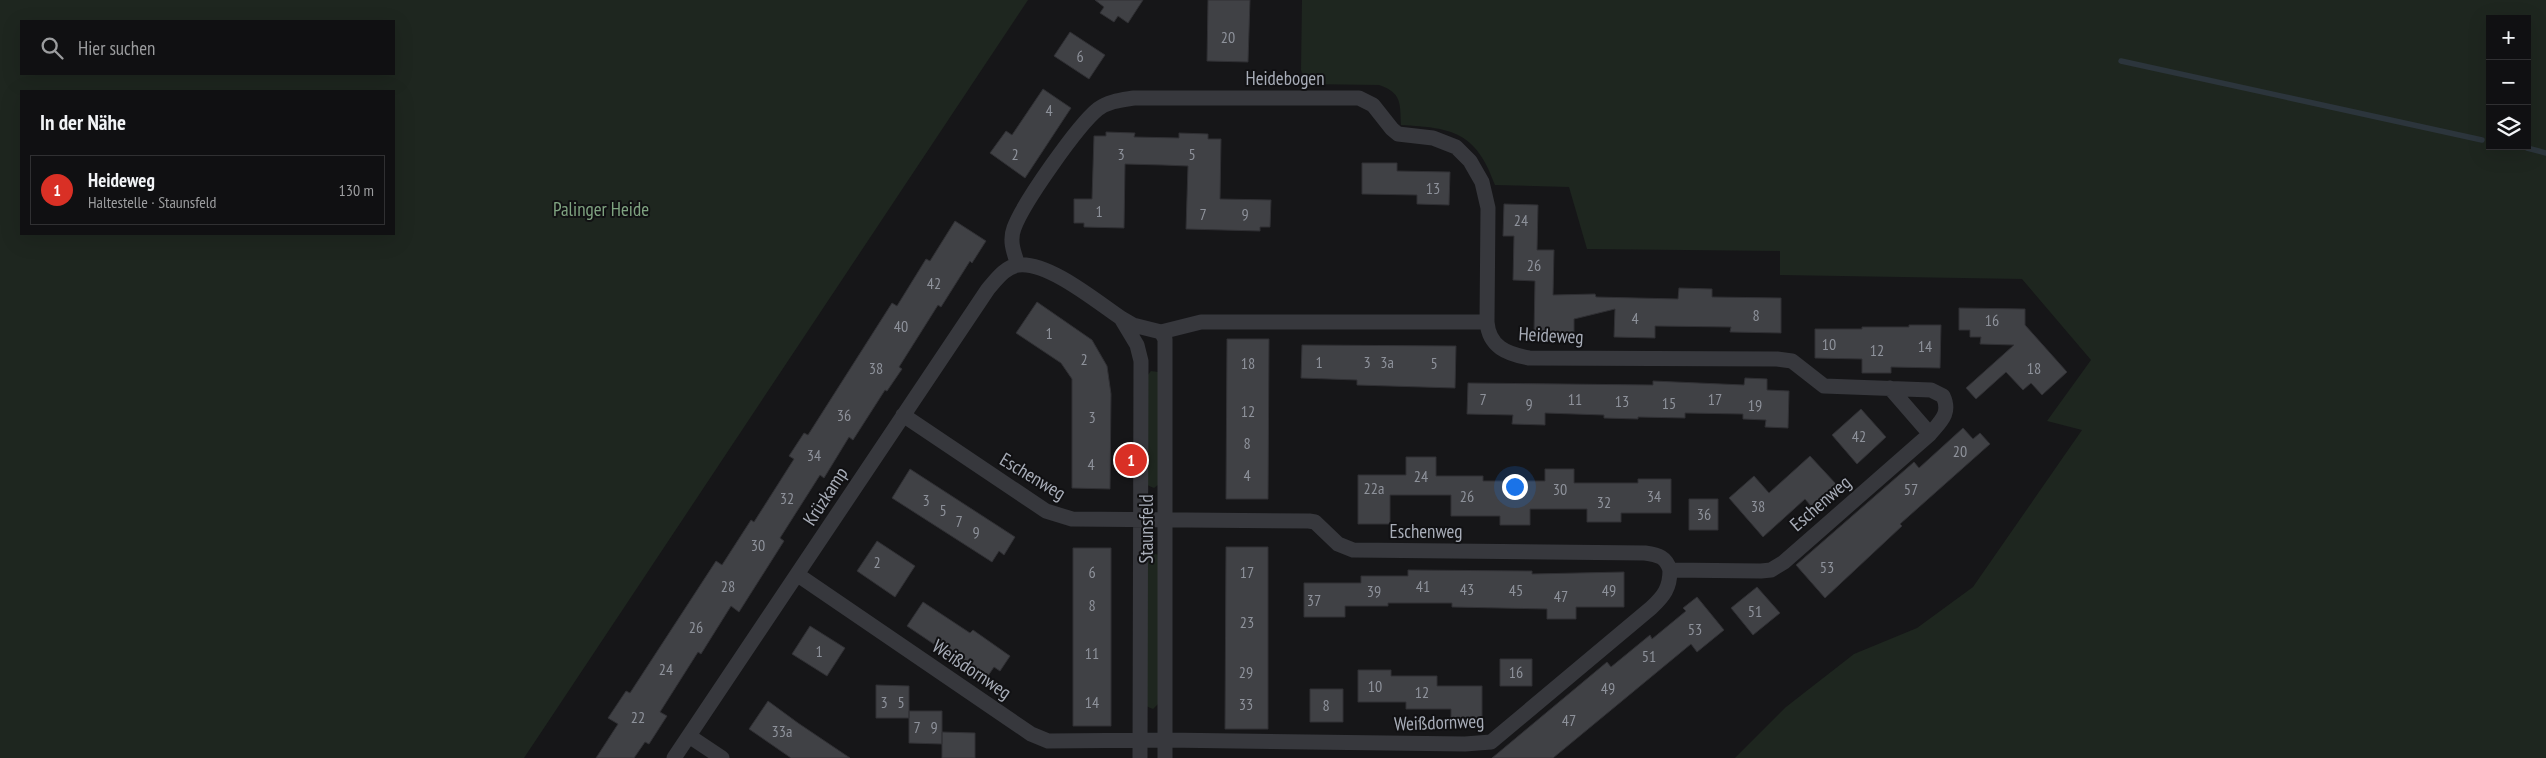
<!DOCTYPE html>
<html lang="de">
<head>
<meta charset="utf-8">
<style>
	:root { --surface:#101012; --page:#19191b; --text:#f1f3f6; --muted:#9c9d9f; --line:#303032; --accent:#d93025 }
	body { margin:0; font-family:"PT Sans Narrow",sans-serif; background:var(--page); color:var(--text) }
	.controls { position:absolute; right:15px; top:15px; display:grid; overflow:hidden; border-radius:0px; box-shadow:0 5px 20px #0002 }
	.controls button { width:45px; height:45px; display:grid; place-items:center; padding:0; border:0; border-bottom:1px solid var(--line); background:var(--surface); color:var(--text); font:25px sans-serif }
	.you { position:absolute; left:1514px; top:486px; width:18px; height:18px; margin:-12px; border:4px solid #fff; border-radius:50%; background:#1a73e8; box-shadow:0 0 0 8px #1a73e833 }
	.badge { display:grid; place-items:center; width:32px; height:32px; border-radius:50%; background:var(--accent); color:#fff; font-size:16px; font-weight:700 }
	.pin { position:absolute; translate:-50% -50%; border:2px solid #fff; box-shadow:0 1px 5px #0006 }
	.list { margin:0; padding:0; list-style:none }
	h2 { display:flex; justify-content:space-between; align-items:center; height:65px; margin:0; padding:0 20px; font-size:21px }
	h2 small { font-size:16px; font-weight:400; color:var(--muted) }
	.list li { display:grid; grid-template-columns:32px 1fr auto; gap:15px; align-items:center; box-sizing:border-box; height:70px; margin:0 10px 10px; padding:0 10px; border:1px solid var(--line); border-radius:0px }
	.list b { display:block; font-size:19px; white-space:nowrap }
	.list p { margin:0; font-size:16px; white-space:nowrap; color:var(--muted) }
	.list em { font-size:16px; font-style:normal; color:var(--muted) }
	.icon { flex:none; width:28px; height:28px; fill:none; stroke:currentColor; stroke-width:2; stroke-linecap:round; stroke-linejoin:round }
	.map { position:relative; flex:none; width:2546px; height:758px; overflow:hidden }
	.search { position:absolute; background:var(--surface); box-shadow:0 5px 20px #0002; left:20px; top:20px; width:375px; height:55px; display:flex; align-items:center; gap:12px; box-sizing:border-box; padding:0 18px; border-radius:0px; color:var(--muted); font-size:19px }
	.panel { position:absolute; background:var(--surface); box-shadow:0 5px 20px #0002; left:20px; top:90px; width:375px; height:145px; border-radius:0px }
	.map>svg:first-child { display:block }
	.green { fill:#1e261f; fill-rule:evenodd }
	.lines { fill:none; stroke-linecap:round; stroke-linejoin:round }
	.stream { stroke:#2c353c; stroke-width:5.5 }
	.building { fill:#404145; stroke:#303034 }
	.street { stroke:#37383d; stroke-width:15 }
	.labels { text-anchor:middle; dominant-baseline:central; stroke-width:4; stroke-linejoin:round; paint-order:stroke }
	.number-label { font-size:16px; fill:#8e929b }
	.street-label { font-size:19px; fill:#a8adb8; stroke:#111113 }
	.park-label { font-size:19px; fill:#7fa381; stroke:#111113 }
</style>
</head>
<body>
<div class="map">
<svg width="2546" height="758" viewBox="0 0 2546 758">
	<rect width="100%" height="100%" fill="#161618"/>
	<path class="green" d="M0 0H1028L524 758H0ZM394 21V74H21V21ZM21 91H394V234H21Z
		M1302 0H2546V758H1735L1786 707 1854 654 1917 628 1973 587 2082 430 2047 421 2091 360 2022 279 1780 275V251L1587 249 1569 187 1495 185C1476 132 1453 128 1401 125 1400 103 1402 93 1379 85L1305 84 1301 70ZM2490 19H2527V146H2490Z
		M1151 371 1158 372V485L1154 488 1147 485V376Z
		M1150 552 1159 555 1158 704 1153 709 1146 706 1148 554Z"/>
	<g class="lines">
		<path class="stream" d="M2121 61 2482 140
			M2527 148 2546 153"/>
	</g>
	<path class="building" d="M1095 0H1143L1128 23 1118 16 1114 22 1100 13 1104 7Z
		M1208 0H1250L1248 62 1207 61Z
		M1070 32 1105 55 1089 79 1054 56Z
		M1043 89 1071 108 1025 178 990 153 1006 131 1012 135Z
		M1106 132 1135 133 1134 137 1179 138V133L1208 134V139H1221L1220 199 1271 200 1270 227H1260V231L1186 229 1188 166 1163 165 1125 164 1124 228 1084 227V223H1074V199H1092L1094 136H1106Z
		M1362 163H1397V171L1450 172 1449 205 1417 204V195L1362 194Z
		M1504 204 1538 205 1537 250H1554L1553 295 1595 294 1596 297 1678 299 1679 288 1712 289V297L1781 298V333L1730 332 1731 327 1655 326V338L1614 337 1615 309 1574 319V334L1534 333 1535 281 1513 280 1514 236H1503Z
		M955 221 986 241 972 263 970 261 941 307 938 305 899 367 902 369 887 391 885 390 853 440 849 437 824 478 820 475 780 538 784 541 739 612 731 606 701 654 698 652 660 712 667 716 649 744 645 742 634 758H596L618 724 608 718 626 691 630 693 716 561 722 565 751 520 754 522 794 459 789 456 804 433 808 435 892 303 897 306 926 259 930 261Z
		M1037 302 1092 340 1107 366 1111 394 1110 489 1072 488V379L1061 363 1016 333Z
		M1959 308 2025 309V325L2067 372 2042 395 2031 383 2023 390 2006 372 1976 399 1966 388 2014 345 1980 344 1981 337H1970V330H1959Z
		M1909 325H1941L1940 368 1891 367V373H1862V359L1815 358V329H1862V327H1909Z
		M1227 339H1269L1268 499H1226Z
		M1302 345 1456 346 1455 388 1357 385V380L1301 378Z
		M1745 378 1767 379V390L1789 391 1788 428 1765 427 1766 420 1743 419V414L1685 413V418L1638 417V419L1604 418V415L1545 413V425L1512 424 1513 415 1467 414 1468 383 1653 385V381L1744 385Z
		M1861 409 1886 437 1857 464 1832 435Z
		M1963 428 1973 439 1980 433 1990 444 1900 524 1902 526 1825 598 1796 565 1914 462 1919 468Z
		M1810 456 1836 484 1811 506 1805 499 1763 537 1729 498 1754 476 1769 493Z
		M1406 457H1436V476H1483V481H1545V469H1574V483H1638V479H1671V513H1621V522H1587V509H1530V525H1500V516H1451V495H1390V524H1358V475H1406Z
		M910 469 1015 537 1004 555 999 551 992 562 892 498Z
		M1689 499H1718V530H1689Z
		M877 541 915 566 895 597 857 571Z
		M1226 547H1268V729H1225Z
		M1073 548H1111V726H1073Z
		M1408 570 1532 571V574L1624 572V607H1576V619H1547V609L1452 607V603H1388V606H1345V617H1304V583H1361V576H1408Z
		M1757 587 1780 613 1753 635 1731 608Z
		M1697 597 1724 630 1697 652 1691 644 1553 758H1492L1607 662 1611 667 1650 635 1652 639 1686 611 1683 608Z
		M923 602 970 633 973 630 1010 656 1000 671 994 667 983 683 956 665 959 661 907 626Z
		M810 626 845 648 827 676 792 654Z
		M1500 659H1532V686H1500Z
		M1358 670H1391V676H1437V686H1482V718H1451V709H1406V702H1358Z
		M876 685 909 686V718H876Z
		M1310 689H1343V722H1310Z
		M768 701 798 723 850 758H791L749 729Z
		M909 711H942V744L909 743Z
		M942 732 975 733V758H942Z"/>
	<g class="lines">
		<path class="street" d="M1018 265C1014 253 1009 241 1014 228 1023 203 1078 125 1098 109 1109 101 1122 100 1134 98H1359L1373 105 1392 129 1398 134 1433 138 1456 147 1470 161 1482 182 1488 208 1487 322
			M1122 320 1137 345 1141 361 1140 758
			M1890 388 1930 434
			M903 415 1046 511 1072 519 1309 521 1315 522 1338 544 1353 550 1645 553C1659 555 1666 557 1670 570L1761 571 1771 570 1784 562 1930 434C1941 421 1951 413 1943 396L1931 390 1824 386 1792 361 1777 359 1529 358C1507 354 1489 347 1487 322H1201L1161 332
			M798 575 1031 734 1048 741 1165 740 1465 744 1491 742 1651 608C1664 596 1670 588 1670 570
			M689 736 722 758
			M674 758 988 289C996 280 1005 267 1018 265 1048 261 1097 302 1121 318L1133 325 1161 332 1165 339V758"/>
	</g>
	<g class="labels">
		<g class="number-label">
			<text x="1228" y="37">20</text>
			<text x="1080" y="56">6</text>
			<text x="1049" y="110">4</text>
			<text x="1015" y="154">2</text>
			<text x="1121" y="154">3</text>
			<text x="1192" y="154">5</text>
			<text x="1433" y="188">13</text>
			<text x="1099" y="211">1</text>
			<text x="1203" y="214">7</text>
			<text x="1245" y="214">9</text>
			<text x="1521" y="220">24</text>
			<text x="1534" y="265">26</text>
			<text x="934" y="283">42</text>
			<text x="1756" y="315">8</text>
			<text x="1635" y="318">4</text>
			<text x="1992" y="320">16</text>
			<text x="901" y="326">40</text>
			<text x="1049" y="333">1</text>
			<text x="1829" y="344">10</text>
			<text x="1925" y="346">14</text>
			<text x="1877" y="350">12</text>
			<text x="1084" y="359">2</text>
			<text x="1319" y="362">1</text>
			<text x="1367" y="362">3</text>
			<text x="1387" y="362">3a</text>
			<text x="1248" y="363">18</text>
			<text x="1434" y="363">5</text>
			<text x="876" y="368">38</text>
			<text x="2034" y="368">18</text>
			<text x="1483" y="399">7</text>
			<text x="1575" y="399">11</text>
			<text x="1715" y="399">17</text>
			<text x="1622" y="401">13</text>
			<text x="1669" y="403">15</text>
			<text x="1529" y="404">9</text>
			<text x="1755" y="405">19</text>
			<text x="1248" y="411">12</text>
			<text x="844" y="415">36</text>
			<text x="1092" y="417">3</text>
			<text x="1859" y="436">42</text>
			<text x="1247" y="443">8</text>
			<text x="1960" y="451">20</text>
			<text x="814" y="455">34</text>
			<text x="1091" y="464">4</text>
			<text x="1247" y="475">4</text>
			<text x="1421" y="476">24</text>
			<text x="1374" y="488">22a</text>
			<text x="1560" y="489">30</text>
			<text x="1911" y="489">57</text>
			<text x="1467" y="496">26</text>
			<text x="1654" y="496">34</text>
			<text x="787" y="498">32</text>
			<text x="926" y="500">3</text>
			<text x="1604" y="502">32</text>
			<text x="1758" y="506">38</text>
			<text x="943" y="510">5</text>
			<text x="1704" y="514">36</text>
			<text x="959" y="521">7</text>
			<text x="976" y="532">9</text>
			<text x="758" y="545">30</text>
			<text x="877" y="562">2</text>
			<text x="1827" y="567">53</text>
			<text x="1092" y="572">6</text>
			<text x="1247" y="572">17</text>
			<text x="728" y="586">28</text>
			<text x="1423" y="586">41</text>
			<text x="1467" y="589">43</text>
			<text x="1516" y="590">45</text>
			<text x="1609" y="590">49</text>
			<text x="1374" y="591">39</text>
			<text x="1561" y="596">47</text>
			<text x="1314" y="600">37</text>
			<text x="1092" y="605">8</text>
			<text x="1755" y="611">51</text>
			<text x="1247" y="622">23</text>
			<text x="696" y="627">26</text>
			<text x="1695" y="629">53</text>
			<text x="819" y="651">1</text>
			<text x="1092" y="653">11</text>
			<text x="1649" y="656">51</text>
			<text x="666" y="669">24</text>
			<text x="1246" y="672">29</text>
			<text x="1516" y="672">16</text>
			<text x="1375" y="686">10</text>
			<text x="1608" y="688">49</text>
			<text x="1422" y="692">12</text>
			<text x="884" y="702">3</text>
			<text x="901" y="702">5</text>
			<text x="1092" y="702">14</text>
			<text x="1246" y="704">33</text>
			<text x="1326" y="705">8</text>
			<text x="638" y="717">22</text>
			<text x="1569" y="720">47</text>
			<text x="917" y="727">7</text>
			<text x="934" y="727">9</text>
			<text x="782" y="731">33a</text>
		</g>
		<g class="street-label">
			<text x="1285" y="78">Heidebogen</text>
			<text transform="translate(1551 335) rotate(3)">Heideweg</text>
			<text transform="translate(1033 476) rotate(31)">Eschenweg</text>
			<text transform="translate(825 496) rotate(-57)">Krüzkamp</text>
			<text transform="translate(1820 503) rotate(-41)">Eschenweg</text>
			<text transform="translate(1146 529) rotate(-90)">Staunsfeld</text>
			<text x="1426" y="531">Eschenweg</text>
			<text transform="translate(972 669) rotate(34)">Weißdornweg</text>
			<text transform="translate(1439 722) rotate(-2)">Weißdornweg</text>
		</g>
		<g class="park-label">
			<text x="601" y="209">Palinger Heide</text>
		</g>
	</g>
</svg>
<div class="controls">
<button>+</button>
<button>−</button>
<button><svg class="icon" aria-label="layers" viewBox="0 0 24 24"><path d="M12 4l9 5-9 5-9-5zM3 14l9 5 9-5"/></svg></button>
</div>
<div class="you"></div>
<div class="pin badge" style="left:1131px;top:460px">1</div>
<div class="search"><svg class="icon" aria-label="search" viewBox="0 0 24 24"><circle cx="10" cy="10" r="6"/><path d="M15 15l6 6"/></svg>Hier suchen</div>
<section class="panel">
<h2>In der Nähe<small></small></h2>
<ul class="list">
<li><span class="badge">1</span><div><b>Heideweg</b><p>Haltestelle · Staunsfeld</p></div><em>130 m</em></li>
</ul>
</section>
</div>
</body>
</html>
